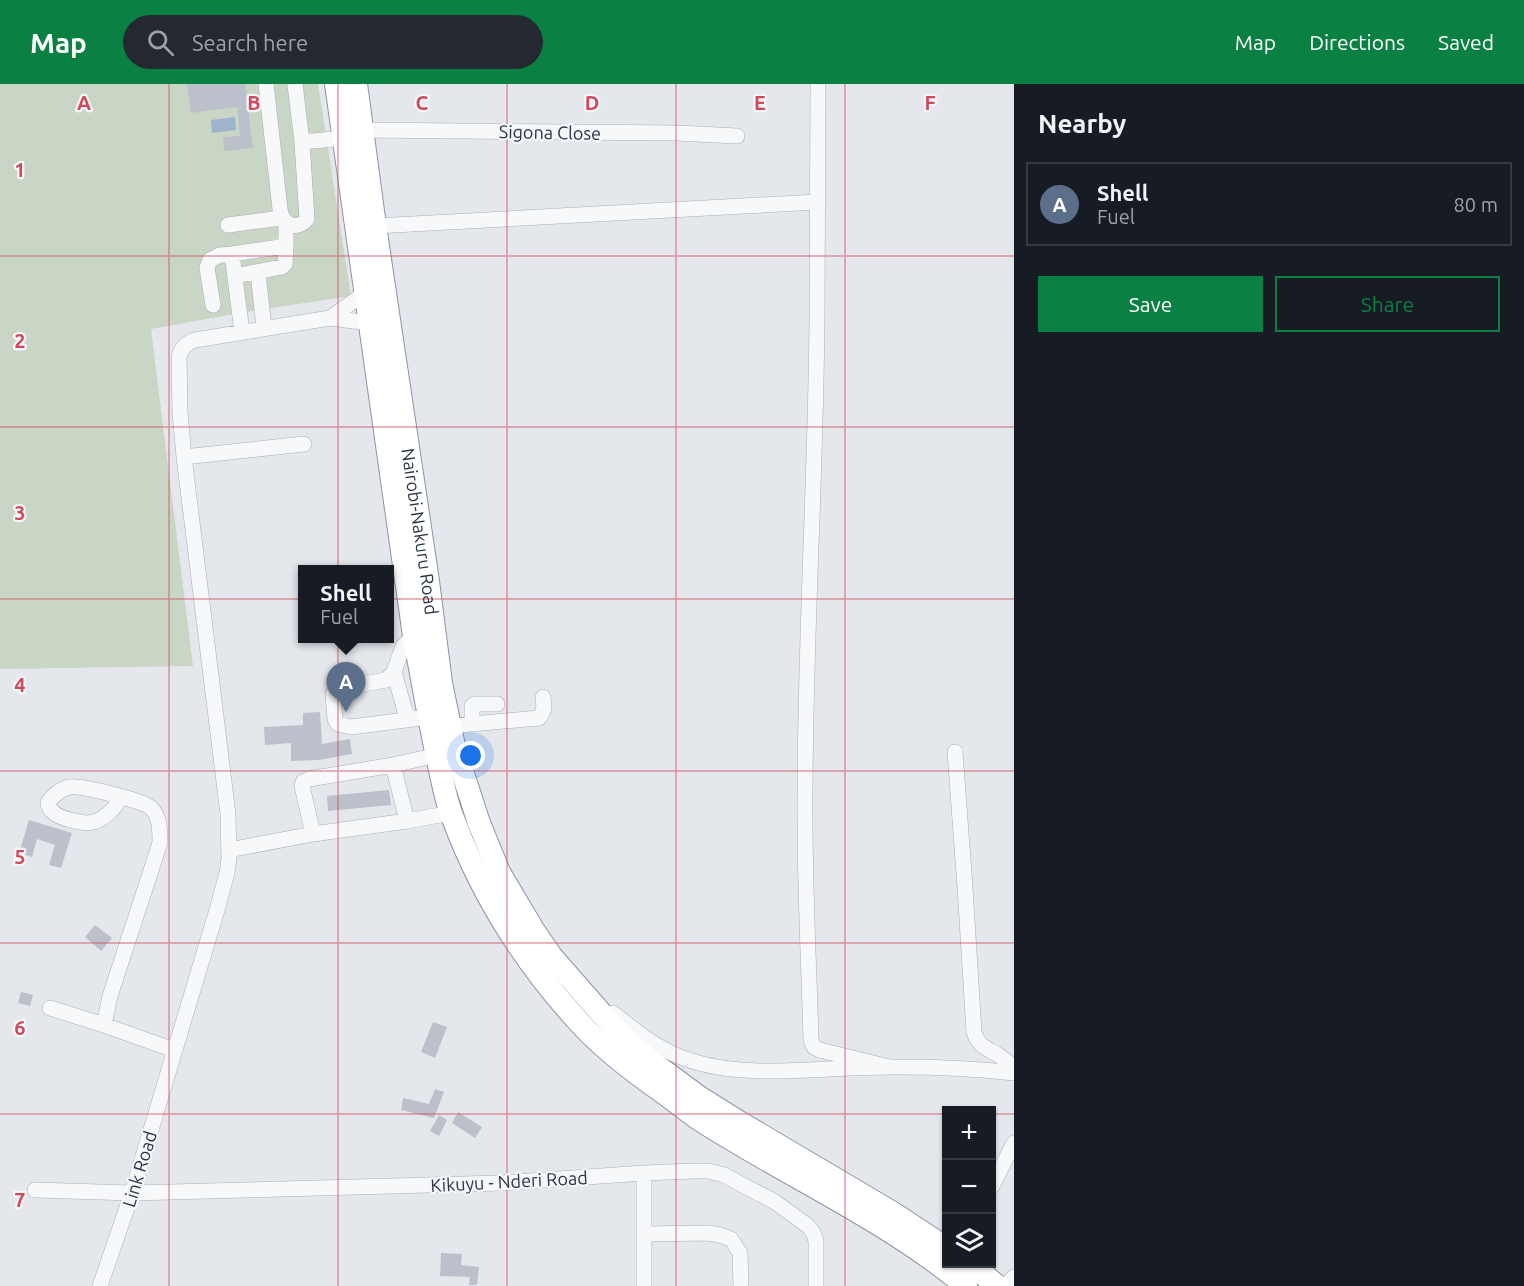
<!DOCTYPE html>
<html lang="en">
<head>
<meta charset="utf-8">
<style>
	:root { --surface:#171b24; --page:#242831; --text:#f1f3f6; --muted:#9ea1a6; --line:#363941; --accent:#0b8043 }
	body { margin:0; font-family:Ubuntu,sans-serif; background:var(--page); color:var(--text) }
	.controls { position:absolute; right:18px; bottom:18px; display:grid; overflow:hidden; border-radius:0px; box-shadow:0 2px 4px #0004 }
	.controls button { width:54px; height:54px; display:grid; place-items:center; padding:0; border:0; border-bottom:2px solid var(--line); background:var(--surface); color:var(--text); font:30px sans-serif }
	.you { position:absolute; left:471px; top:672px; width:21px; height:21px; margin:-15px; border:4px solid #fff; border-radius:50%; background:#1a73e8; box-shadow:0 0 0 9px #1a73e833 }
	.badge { display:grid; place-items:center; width:39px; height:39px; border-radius:50%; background:var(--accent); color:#fff; font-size:20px; font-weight:700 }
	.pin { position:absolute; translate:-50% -50px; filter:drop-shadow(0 2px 3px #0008) }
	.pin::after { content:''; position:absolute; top:32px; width:21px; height:18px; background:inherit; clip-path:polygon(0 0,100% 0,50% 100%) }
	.popup { position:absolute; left:298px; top:481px; width:96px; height:78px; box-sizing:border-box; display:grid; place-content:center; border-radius:0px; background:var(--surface); filter:drop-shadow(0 2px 4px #0005); font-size:20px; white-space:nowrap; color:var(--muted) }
	.popup b { font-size:22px; color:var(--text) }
	.popup::after { content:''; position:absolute; left:50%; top:100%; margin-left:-12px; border:12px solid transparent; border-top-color:var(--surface) }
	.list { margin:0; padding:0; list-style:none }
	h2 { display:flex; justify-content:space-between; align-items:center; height:78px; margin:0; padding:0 24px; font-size:26px }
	h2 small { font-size:20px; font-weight:400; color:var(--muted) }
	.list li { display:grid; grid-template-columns:39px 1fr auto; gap:18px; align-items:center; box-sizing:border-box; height:84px; margin:0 12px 12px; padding:0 12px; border:2px solid var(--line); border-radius:0px }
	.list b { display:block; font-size:22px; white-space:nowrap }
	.list p { margin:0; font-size:20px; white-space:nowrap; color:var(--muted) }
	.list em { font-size:20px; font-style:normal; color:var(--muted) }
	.actions { display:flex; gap:12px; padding:18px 24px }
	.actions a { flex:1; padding:14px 0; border:2px solid var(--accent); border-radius:0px; text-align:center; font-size:21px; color:var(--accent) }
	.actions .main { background:var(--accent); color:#fff }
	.icon { flex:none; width:33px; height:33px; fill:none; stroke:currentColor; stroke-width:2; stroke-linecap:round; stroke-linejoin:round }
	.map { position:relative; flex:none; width:1014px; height:1202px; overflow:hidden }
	header { display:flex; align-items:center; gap:36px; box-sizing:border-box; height:84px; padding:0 30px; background:var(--accent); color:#fff }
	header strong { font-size:28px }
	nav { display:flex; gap:33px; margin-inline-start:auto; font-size:21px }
	.search { width:420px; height:54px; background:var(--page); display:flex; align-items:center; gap:15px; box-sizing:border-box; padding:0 21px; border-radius:33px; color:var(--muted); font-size:22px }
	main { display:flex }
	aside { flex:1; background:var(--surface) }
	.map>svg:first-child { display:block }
	.green { fill:#c9d6c5 }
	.water { fill:#9fb4cc }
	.building { fill:#bbc0ca }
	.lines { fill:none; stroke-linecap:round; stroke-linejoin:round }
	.minor-casing { stroke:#a9aeb7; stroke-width:16 }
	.highway-casing { stroke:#8b94a3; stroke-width:24 }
	.minor { stroke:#f7f8fa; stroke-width:15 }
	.highway { stroke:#fff; stroke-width:22 }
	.grid { fill:none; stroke:#d1495b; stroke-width:1.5; stroke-opacity:0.55 }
	.labels { text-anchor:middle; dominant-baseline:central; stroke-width:4.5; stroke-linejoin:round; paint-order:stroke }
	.street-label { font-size:18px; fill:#2b3445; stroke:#f4f6f9 }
	.grid-label { font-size:20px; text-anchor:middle; font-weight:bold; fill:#d1495b; stroke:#f4f6f9; stroke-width:4.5; stroke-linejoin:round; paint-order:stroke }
</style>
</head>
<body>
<header>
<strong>Map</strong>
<div class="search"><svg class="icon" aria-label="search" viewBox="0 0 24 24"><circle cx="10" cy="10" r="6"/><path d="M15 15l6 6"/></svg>Search here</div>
<nav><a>Map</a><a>Directions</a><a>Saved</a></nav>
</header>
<main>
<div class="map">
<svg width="1014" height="1202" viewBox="0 0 1014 1202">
	<rect width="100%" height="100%" fill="#e4e7ec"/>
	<path class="green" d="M0 0H318L351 212 240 229 151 245 193 582 0 585Z"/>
	<path class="water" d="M235 33 236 46 212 49 211 36Z"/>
	<path class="building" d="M187 0H245L253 64 224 67 223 53 240 52 237 23 191 29Z
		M320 628 322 660 350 655 352 670 319 676 291 677V659L265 661 264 643 303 641V629Z
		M389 706 391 721 328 727 327 712Z
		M29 736 72 749 61 784 49 781 55 761 37 755 32 773 19 769Z
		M95 841 112 854 101 867 85 853Z
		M21 908 33 911 30 922 18 919Z
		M433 938 447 943 435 974 421 968Z
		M435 1005 444 1008 434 1034 401 1026 403 1014 429 1020Z
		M458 1028 482 1043 475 1054 452 1039Z
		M439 1031 447 1036 439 1052 430 1047Z
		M441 1169 462 1170 461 1181 479 1183 477 1201H469L470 1193 440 1192Z"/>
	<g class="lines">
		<g class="minor-casing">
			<path id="minor" d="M266 0 280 125C282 140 296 148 307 135L302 58 344 54
				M295 0 302 58
				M818 0C817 77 818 154 817 231 816 399 804 567 805 735 805 809 809 883 811 956L814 963 820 966 889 983
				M362 46 677 49 737 52
				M228 141 281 134
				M375 142 817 118
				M232 170 242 248
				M258 188 264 244
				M235 192 282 183 285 180 286 162
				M213 221 207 184 210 176 220 171 232 170 286 162V139
				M330 234 365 209
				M184 373 304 360
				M414 552 403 562 394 588 386 596 353 602 341 605 333 610 335 635 338 640 351 643 429 633
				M394 588 405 627 411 635
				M472 640V622L475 620H497
				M449 642 539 634C545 628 544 621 543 613
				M955 668 965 803 974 948C978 962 987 964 998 971 1004 975 1009 979 1014 983
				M437 671 393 681 407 737 451 729
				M121 713C115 724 105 735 93 738 85 741 57 734 52 727 49 725 49 722 48 719 52 712 62 704 70 703 80 701 145 717 151 724 160 732 160 747 160 759L110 912 104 941 174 966
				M313 750 302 702 303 698 309 695 393 681
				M229 766 313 750 407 737
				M50 924 104 941
				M613 929C635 947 659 966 686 975 736 993 798 986 850 984 905 982 959 983 1014 989
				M992 1102 1014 1059
				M35 1106 132 1109 501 1099 644 1089 694 1087H709L724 1091 775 1118 808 1142 813 1148 816 1157V1202
				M644 1150 708 1149 720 1151 731 1155 740 1169 741 1202
				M100 1202 132 1109 217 826 227 789 229 775 228 730 184 373 180 328 179 273C182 263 185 260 195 256L330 234 369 239
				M644 1202V1089
				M1005 1202 1014 1193"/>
		</g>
		<g class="highway-casing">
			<g id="highway">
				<path d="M336 0 414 552C422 594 429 635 438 677 442 694 445 713 451 729 479 806 523 877 578 937 602 964 631 986 661 1007 673 1016 685 1025 697 1034 785 1091 886 1135 966 1202"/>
				<path id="s1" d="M356 0 375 142 428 497 441 599 454 662 479 739 499 788 534 847 551 872 600 928 629 959 653 979 699 1013 739 1038 893 1129 946 1164"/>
				<path d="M971 1180 997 1202"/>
			</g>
		</g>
		<use href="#minor" class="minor"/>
		<use href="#highway" class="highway"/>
	</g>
	<path class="grid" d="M169 0V1202M338 0V1202M507 0V1202M676 0V1202M845 0V1202M0 172H1014M0 343H1014M0 515H1014M0 687H1014M0 859H1014M0 1030H946M992 1030H1014"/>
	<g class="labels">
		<g class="street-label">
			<text transform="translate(550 48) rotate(1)">Sigona Close</text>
			<text stroke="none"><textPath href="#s1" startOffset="452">Nairobi-Nakuru Road</textPath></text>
			<text transform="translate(139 1085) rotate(-73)">Link Road</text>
			<text transform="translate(509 1097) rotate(-3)">Kikuyu - Nderi Road</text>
		</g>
	</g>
	<g class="grid-label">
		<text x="84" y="26">A</text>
		<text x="254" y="26">B</text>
		<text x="422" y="26">C</text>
		<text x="592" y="26">D</text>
		<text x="760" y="26">E</text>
		<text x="930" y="26">F</text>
		<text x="20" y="93">1</text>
		<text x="20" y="264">2</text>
		<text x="20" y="436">3</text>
		<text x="20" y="608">4</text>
		<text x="20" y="780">5</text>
		<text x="20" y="951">6</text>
		<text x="20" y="1123">7</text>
	</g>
</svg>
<div class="controls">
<button>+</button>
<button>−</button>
<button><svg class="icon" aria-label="layers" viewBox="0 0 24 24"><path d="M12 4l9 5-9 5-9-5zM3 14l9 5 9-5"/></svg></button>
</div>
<div class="you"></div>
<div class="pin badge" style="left:346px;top:628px;background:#5c6f8a">A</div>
<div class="popup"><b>Shell</b>Fuel</div>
</div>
<aside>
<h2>Nearby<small></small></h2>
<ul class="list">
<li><span class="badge" style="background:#5c6f8a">A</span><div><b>Shell</b><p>Fuel</p></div><em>80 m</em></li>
</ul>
<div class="actions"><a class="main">Save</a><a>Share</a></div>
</aside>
</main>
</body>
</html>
